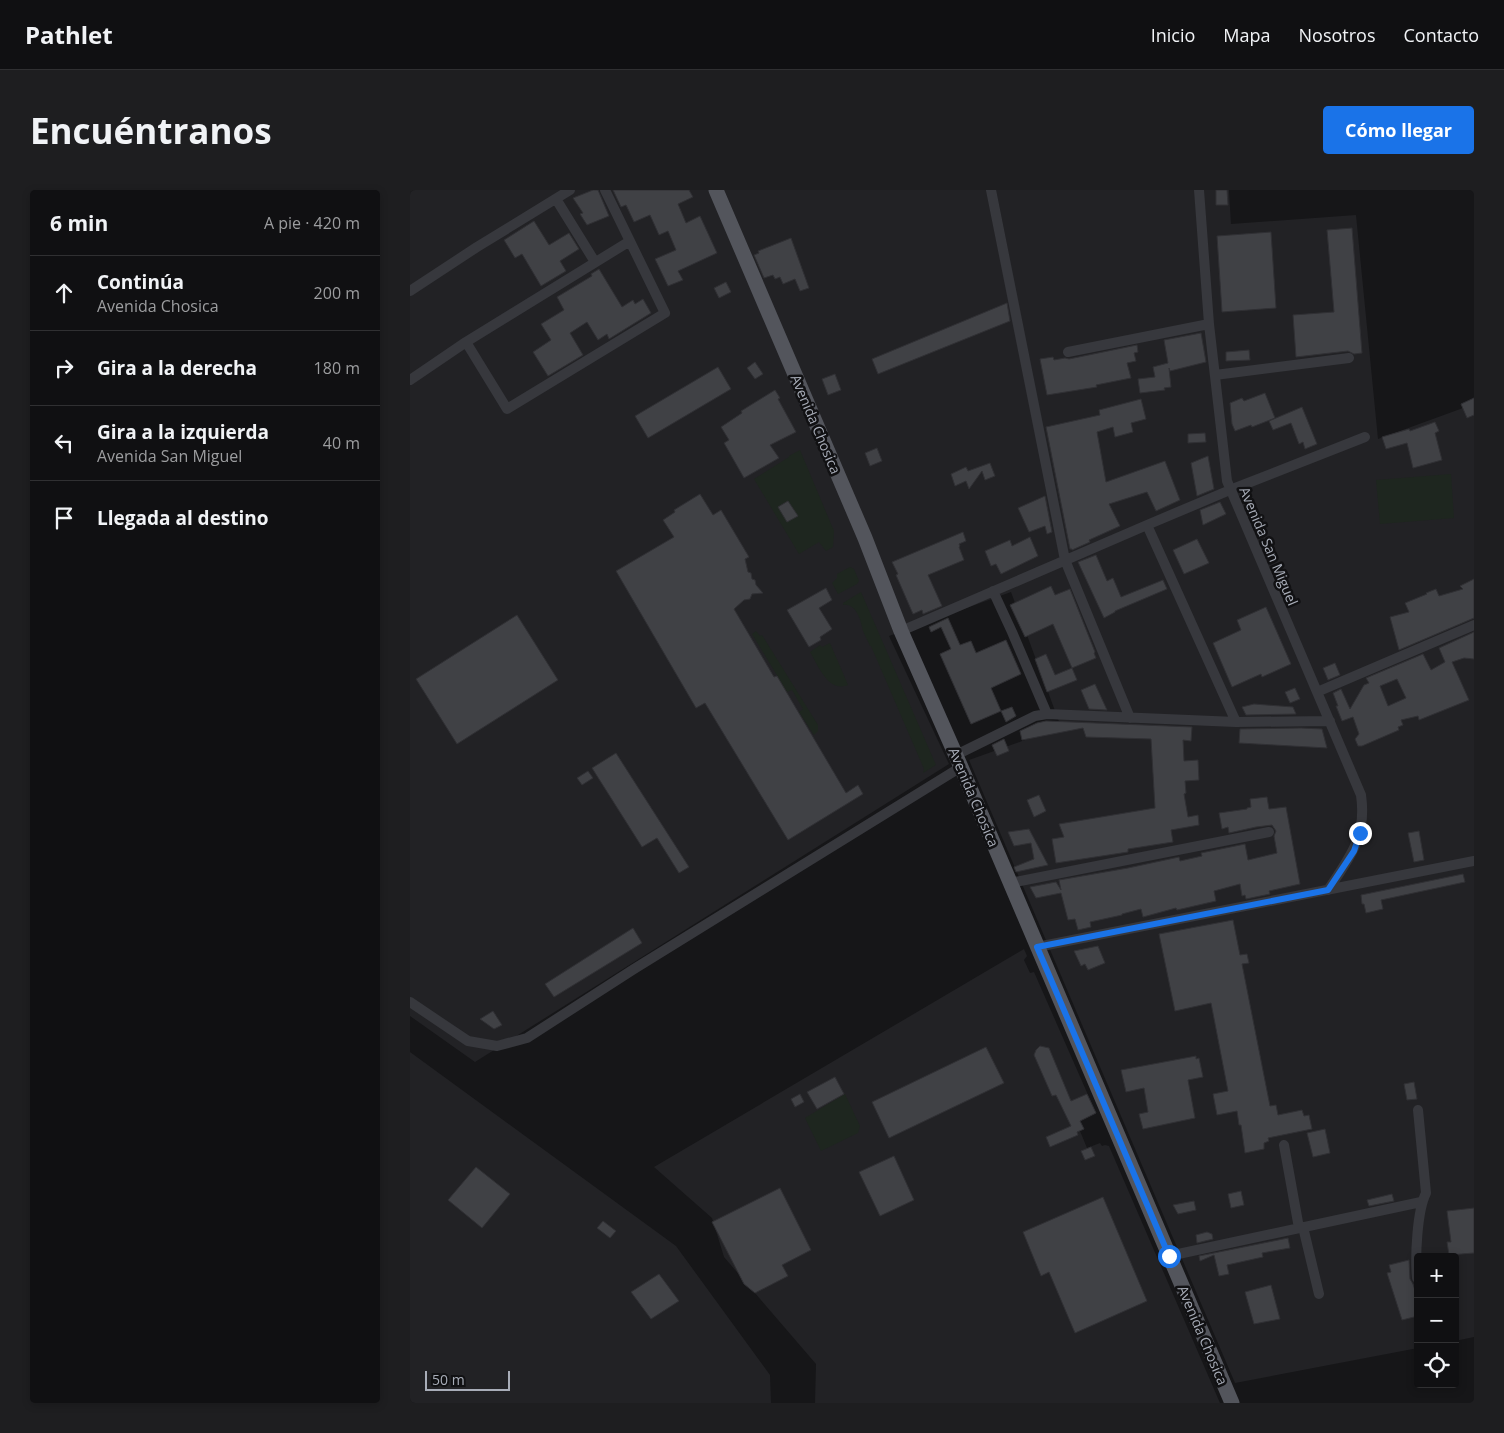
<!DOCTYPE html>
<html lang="es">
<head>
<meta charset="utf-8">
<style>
	:root { --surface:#101012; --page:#1e1e20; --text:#f1f3f6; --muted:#9c9d9f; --line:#303032; --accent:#1a73e8 }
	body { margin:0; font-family:"Open Sans",sans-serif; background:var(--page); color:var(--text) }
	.controls { position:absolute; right:15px; bottom:15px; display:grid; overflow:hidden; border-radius:5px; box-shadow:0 2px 8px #0003 }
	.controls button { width:45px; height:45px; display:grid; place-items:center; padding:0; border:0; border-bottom:1px solid var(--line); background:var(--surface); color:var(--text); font:25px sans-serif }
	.scale { position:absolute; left:15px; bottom:12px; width:85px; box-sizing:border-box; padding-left:5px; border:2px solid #a8adb8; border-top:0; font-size:14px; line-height:18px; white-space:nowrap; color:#a8adb8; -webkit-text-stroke:4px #111113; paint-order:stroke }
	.stop { position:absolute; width:15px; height:15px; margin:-11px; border:4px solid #1a73e8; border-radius:50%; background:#fff }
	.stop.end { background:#1a73e8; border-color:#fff; box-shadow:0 1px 5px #0008 }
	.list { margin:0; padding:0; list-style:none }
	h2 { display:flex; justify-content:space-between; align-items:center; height:65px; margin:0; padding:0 20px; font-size:21px }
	h2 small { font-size:16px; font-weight:400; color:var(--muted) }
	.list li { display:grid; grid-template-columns:32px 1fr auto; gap:15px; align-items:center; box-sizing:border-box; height:75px; padding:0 20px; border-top:1px solid var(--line) }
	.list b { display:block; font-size:19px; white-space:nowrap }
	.list p { margin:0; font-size:16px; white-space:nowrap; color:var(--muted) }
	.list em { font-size:16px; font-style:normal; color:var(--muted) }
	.icon { flex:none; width:28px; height:28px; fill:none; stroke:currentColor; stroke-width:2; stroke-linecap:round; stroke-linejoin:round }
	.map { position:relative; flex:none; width:1064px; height:1213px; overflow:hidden; border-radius:5px }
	header { display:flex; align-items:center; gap:30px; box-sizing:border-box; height:70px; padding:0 25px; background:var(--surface); border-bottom:1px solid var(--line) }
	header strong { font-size:24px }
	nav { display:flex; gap:28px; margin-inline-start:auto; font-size:18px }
	.intro { display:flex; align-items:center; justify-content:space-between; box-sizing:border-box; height:120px; padding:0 30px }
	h1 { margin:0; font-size:35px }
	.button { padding:12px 22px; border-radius:5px; background:var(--accent); color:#fff; font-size:18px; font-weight:700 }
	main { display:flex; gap:30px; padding:0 30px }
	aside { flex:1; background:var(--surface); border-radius:5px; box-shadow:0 2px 8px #0003 }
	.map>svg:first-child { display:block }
	.built { fill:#222225 }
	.green { fill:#1e261f }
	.building { fill:#404145; stroke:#303034; fill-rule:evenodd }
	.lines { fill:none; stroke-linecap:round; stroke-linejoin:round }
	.minor { stroke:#37383d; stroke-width:10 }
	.primary { stroke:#53555c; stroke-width:15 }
	.route { stroke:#1a73e8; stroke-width:6 }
	.labels { text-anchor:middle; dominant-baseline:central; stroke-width:5; stroke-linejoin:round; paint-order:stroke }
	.street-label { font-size:14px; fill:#a8adb8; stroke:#111113 }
</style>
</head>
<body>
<header>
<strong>Pathlet</strong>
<nav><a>Inicio</a><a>Mapa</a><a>Nosotros</a><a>Contacto</a></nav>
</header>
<div class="intro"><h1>Encuéntranos</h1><a class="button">Cómo llegar</a></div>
<main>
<aside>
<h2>6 min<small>A pie · 420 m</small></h2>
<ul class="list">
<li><svg class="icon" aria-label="ahead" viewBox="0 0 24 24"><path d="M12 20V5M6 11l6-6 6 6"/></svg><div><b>Continúa</b><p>Avenida Chosica</p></div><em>200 m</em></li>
<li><svg class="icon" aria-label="right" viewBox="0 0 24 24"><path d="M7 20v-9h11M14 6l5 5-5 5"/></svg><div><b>Gira a la derecha</b></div><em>180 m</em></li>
<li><svg class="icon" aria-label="left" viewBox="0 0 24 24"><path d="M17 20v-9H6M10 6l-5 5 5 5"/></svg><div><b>Gira a la izquierda</b><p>Avenida San Miguel</p></div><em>40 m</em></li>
<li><svg class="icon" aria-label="arrive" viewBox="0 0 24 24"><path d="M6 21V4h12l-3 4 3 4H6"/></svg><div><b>Llegada al destino</b></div></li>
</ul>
</aside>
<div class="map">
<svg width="1064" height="1213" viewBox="0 0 1064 1213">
	<rect width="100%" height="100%" fill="#161618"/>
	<path class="built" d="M0 0H819L821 34 946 25 968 249 1064 214V1147L1045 1151V1067H1008V1158L825 1193 559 570 651 537 601 402 479 446 539 574 65 872 0 826Z
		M614 759 617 766 614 770 620 783 624 782 686 923 670 931 674 939 670 941 677 958 690 953 692 956 695 955 699 956 810 1213H405L406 1174 314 1067 302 1028 244 977Z
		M0 862 266 1056 360 1185 361 1213H0Z"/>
	<path class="green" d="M390 260 424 341 423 357 416 361 409 352 389 364 344 289 379 267V266Z
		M1041 284 1044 328 970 334 966 290Z
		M440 377 444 379 449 391 447 394 428 404 422 393 427 388V384Z
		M451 402 526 575 513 583 514 579 461 456H460C458 451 455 446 453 441 451 432 447 413 433 415V413Z
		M346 441 350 446 352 445 408 535V541L404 545 389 522 393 519 382 500 377 502 342 444Z
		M420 453 438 495C418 503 408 475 400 462L410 455 412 457Z
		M435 904 450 936 448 943 411 961 395 928Z"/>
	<path class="building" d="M183 0H188L199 26 177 35 170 24 173 23 163 8Z
		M203 0H279L283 7 268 14 276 33 290 26 307 63 268 81 273 90 258 96 245 69 266 60 258 41 249 45 240 25 224 32 216 15 211 17Z
		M806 0H817L818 15H806Z
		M124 31 139 55 159 43 169 59 150 71 156 81 131 96 112 64 105 68 94 50Z
		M942 38 952 163 944 164 938 161 886 167 883 125 924 122 917 40Z
		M861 42 866 118 812 122 807 46Z
		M381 48 399 98 390 101 385 89 373 94 370 87 365 89 363 85 354 88 344 65 349 63 348 61Z
		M189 79 212 117 223 110 225 114 233 109 241 123 199 149 197 144 188 150 177 132 160 143 173 165 138 186 123 162 141 150 131 134 154 120 147 107 182 86 181 84Z
		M316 92 321 102 309 108 304 98Z
		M597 113 600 131 468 184 462 169Z
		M791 143 796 172 760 181 759 178 761 197 754 198 755 200 730 203 728 189 745 187 743 177 758 173 754 150Z
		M727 155 728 162 724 163 726 171 717 173 721 188 686 195 687 197 637 205 630 169 643 167 644 170 655 168 659 169Z
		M839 160 840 170 816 171V162Z
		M345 172 353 184 345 189 337 178Z
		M308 177 321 199 238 248 225 226Z
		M425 184 431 200 418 205 412 189Z
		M365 200 370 208 368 209 386 242 360 255 369 268 334 288 314 253 319 250 311 237 332 223 331 221Z
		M855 203 865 228 842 237 841 235 825 241 822 234 820 213 832 208 834 211Z
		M1064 208V225L1057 228 1051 214Z
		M731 209 736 229 721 233 723 242 705 247 703 237 687 242 696 292 755 271 770 310 746 321 737 302 699 314 710 336 679 350 680 352 662 360V359H660L636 237 690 225 689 220Z
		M892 217 907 254 895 259 893 252 889 254 881 233 863 240 859 231Z
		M1025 232 1029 241 1025 243 1032 270 1003 278 997 253 976 259 972 247 999 239 1000 241Z
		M795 243 796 252 778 253V244Z
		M467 258 472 271 460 276 455 263Z
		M798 266 804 299 787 306 781 273Z
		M580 273 585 286 575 290 572 281 559 299 556 291 545 296 541 284 556 277 558 281Z
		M290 304 303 325 311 320 339 367 335 369 338 382 341 383 342 389 345 390 346 395 353 403 342 404 340 409 334 410 324 419 364 487 367 486 436 603 448 595 453 604 378 650 295 513 286 518 206 381 264 347 253 330 265 322 264 320Z
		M635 306 642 342 637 344 635 336 619 342 608 318Z
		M378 311 388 326 377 332 368 317Z
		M810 312 816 324 793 335 790 320Z
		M553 342 556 351 549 354 550 356 549 357 554 370 518 385 532 416 513 424 512 420 503 424 486 385 488 384 482 372Z
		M620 347 628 366 591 384 586 374 581 376 575 361 600 350 602 356Z
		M787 349 799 373 774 384 763 360Z
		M686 365 697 391 703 388 711 407 753 390 757 399 705 421V422L694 428 668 372Z
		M1064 389V428L989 460 980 427 999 422 995 413 1017 404 1016 403 1026 399 1029 406 1053 399 1050 396Z
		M641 396 645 405 660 399 685 462 684 463 686 468 662 478 643 434 615 447 600 415Z
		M416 398 422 410 409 418 422 439 410 447 411 450 399 457 377 420Z
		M856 417 881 474 852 487 851 484 822 497 803 453 831 440 827 430Z
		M107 425 148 490 47 554 6 489Z
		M538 428 550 455 561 451 566 463 596 450 611 484 581 498 591 521 561 534 530 464 541 459 531 437 521 442 519 437Z
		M1064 442V469L1054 468 1042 472 1059 510 1009 530 1008 526 991 530 993 535 988 537 989 540 952 556H948L945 549 949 544 943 527 932 531 926 516H928L923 503 931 499 940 519 954 495 959 493 956 488 1013 464 1021 480 1035 472 1029 458ZM987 489 996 508 978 516 970 496Z
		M636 464 645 485 662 478 667 490 637 502 625 469Z
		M925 473 930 485 918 490 913 478Z
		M685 494 697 520 679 519 671 500Z
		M885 498 890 509 880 513 875 502Z
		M844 514 883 517 886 524 836 525 832 517Z
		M602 517 606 526 596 532 591 521Z
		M636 531 782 537 781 551 773 550 774 571 788 570 789 590 775 591 776 603 774 604 778 627 788 625 789 635 761 640 763 652 718 659V662L646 673 642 649 654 647 649 634 745 618 741 549 676 547 673 538 612 550 610 541 627 533Z
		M891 538 912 539 917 558 829 553 830 539Z
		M594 549 599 561 587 566 582 555Z
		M206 563 279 677 269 683 247 648 232 657 182 578Z
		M178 581 183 588 172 595 167 588Z
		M629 605 636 621 624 627 617 610Z
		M857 607 859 619 876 617 890 694 859 701 860 704 836 709 835 705 832 706 830 694 804 701 806 711 767 720 766 718 733 727 731 719 712 724V725L680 732 681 737 668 740 665 729 658 730 651 703 626 708 620 697 646 692 651 700 649 690 718 678 769 667 770 671 792 666 791 663 835 654 838 670 867 663 864 646 866 641 862 635 846 637 819 643 818 637 812 639 809 623 837 619V618L841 617 840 609Z
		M619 639 638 675 606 682 604 677 624 669 621 653 604 656 598 642Z
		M1009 641 1014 670 1004 672 998 643Z
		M1053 684 1055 692 971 710 973 719 956 723 954 714H952L951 705Z
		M823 730 830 765 837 764 839 773 832 774 860 916 866 915 868 925 892 920 894 926 899 925 902 939 858 948 859 951 854 953V959L835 963 831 935H829L827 921 807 925 803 904 818 901 801 813 765 821 749 744Z
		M223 738 232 753 144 807 135 794Z
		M688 756 695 773 678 780 675 774 671 776 664 761Z
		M83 821 92 835 84 839 70 829Z
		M630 856 639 858 661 911 677 904 686 923 670 931 674 939 667 942 668 945 640 957 636 947 661 936 646 905 642 906 624 865 626 860Z
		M576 857 594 893 479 948 462 912Z
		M786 866V869L789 868 793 887 778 890 785 928 733 939 729 924 738 922 734 898 716 902 711 880Z
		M425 887 434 904 407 919 397 902Z
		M1004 892 1007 909 997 910 994 894Z
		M390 904 394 912 385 917 381 909Z
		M915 939 920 963 903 967 897 943Z
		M681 957 685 966 675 970 671 961Z
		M484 966 504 1010 470 1026 449 982Z
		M66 977 100 1004 72 1038 38 1010Z
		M370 998 401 1060 372 1075 378 1086 345 1103 334 1094 302 1032Z
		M831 1001 834 1015 821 1018 818 1004Z
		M982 1004 984 1011 959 1016 957 1010Z
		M693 1007 737 1111 665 1143 639 1082 631 1086 613 1042Z
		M784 1011 786 1020 768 1024 763 1015Z
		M1064 1018V1063L1039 1065 1037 1052H1041L1037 1021Z
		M193 1031 206 1041 200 1048 187 1038Z
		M797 1042 802 1044 803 1049 787 1053 786 1045Z
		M878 1048 880 1058 852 1063 853 1067 817 1075 819 1084 809 1086 804 1065 790 1071 789 1066Z
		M999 1070 1000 1089 1003 1094 1008 1110V1126L992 1130 977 1083 981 1082 979 1075Z
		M249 1084 269 1111 241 1129 221 1102Z
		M861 1095 870 1129 844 1134 835 1102Z"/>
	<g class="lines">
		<path class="minor" d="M581 0 655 370 720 528
			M789 0 799 134 817 291 951 605C957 647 940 667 918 700
			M146 9 185 72
			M0 101 67 57 160 0
			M56 152 97 219 255 123 195 0
			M658 162 799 134
			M805 185 939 168
			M0 190 56 152 220 51
			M737 335 826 532
			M583 401 602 442 637 524
			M491 441 737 335 820 300 955 247
			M907 502 1064 435
			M546 565 625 526 637 524 826 532 920 531
			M600 693 859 642
			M627 757 1064 671
			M0 812 58 851 87 856 117 848 224 779 551 577
			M874 955 889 1038
			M893 1037 909 1104
			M759 1066 1011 1012
			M1007 1088C1005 1067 1007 1021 1016 1003L1008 920"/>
		<path class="primary" d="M306 0 455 348 491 441 551 577 822 1213"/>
	</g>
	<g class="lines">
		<path class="route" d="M759 1066 627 757 918 700 944 661 950 643"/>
	</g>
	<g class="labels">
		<g class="street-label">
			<text transform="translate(406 234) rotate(67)">Avenida Chosica</text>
			<text transform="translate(859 356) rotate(67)">Avenida San Miguel</text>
			<text transform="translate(564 607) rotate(67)">Avenida Chosica</text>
			<text transform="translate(793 1145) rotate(67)">Avenida Chosica</text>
		</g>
	</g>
</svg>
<div class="controls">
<button>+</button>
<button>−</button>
<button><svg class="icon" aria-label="locate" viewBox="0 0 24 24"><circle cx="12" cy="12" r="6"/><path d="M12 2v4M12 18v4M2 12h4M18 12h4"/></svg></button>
</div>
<div class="scale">50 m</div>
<div class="stop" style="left:759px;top:1066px"></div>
<div class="stop end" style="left:950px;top:643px"></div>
</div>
</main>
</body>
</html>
